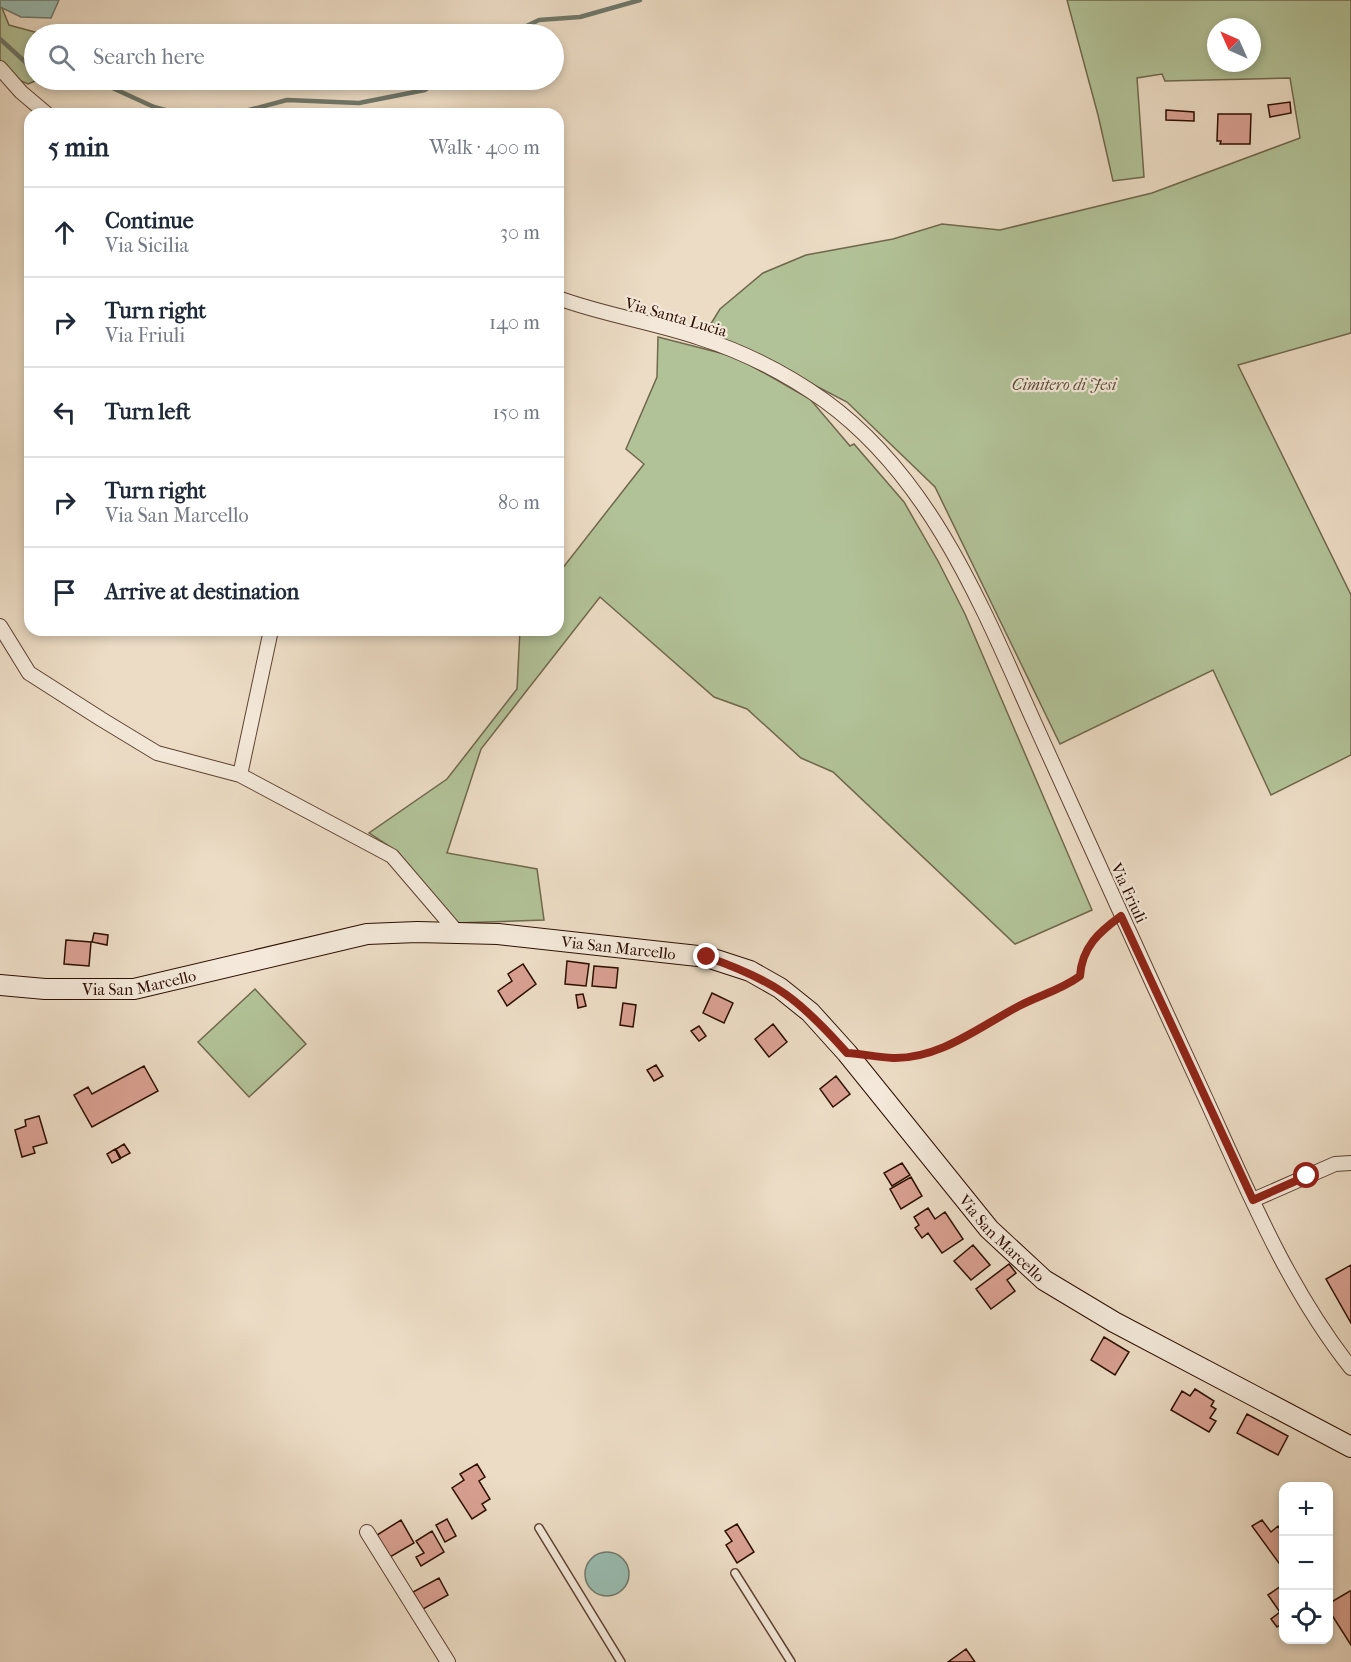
<!DOCTYPE html>
<html lang="en">
<head>
<meta charset="utf-8">
<style>
	:root { --surface:#fff; --page:#f2f2f3; --text:#1f2937; --muted:#747a83; --line:#e0e1e3 }
	body { margin:0; font-family:"IM FELL French Canon",serif; background:var(--page); color:var(--text) }
	.controls { position:absolute; right:18px; bottom:18px; display:grid; overflow:hidden; border-radius:12px; box-shadow:0 3px 9px #0003 }
	.controls button { width:54px; height:54px; display:grid; place-items:center; padding:0; border:0; border-bottom:2px solid var(--line); background:var(--surface); color:var(--text); font:30px sans-serif }
	.compass { position:absolute; left:1207px; top:18px; width:54px; height:54px; border-radius:50%; background:var(--surface); box-shadow:0 3px 9px #0003; rotate:315deg }
	.stop { position:absolute; width:18px; height:18px; margin:-14px; border:4px solid #8f2418; border-radius:50%; background:#fff }
	.stop.end { background:#8f2418; border-color:#fff; box-shadow:0 2px 6px #0008 }
	.list { margin:0; padding:0; list-style:none }
	h2 { display:flex; justify-content:space-between; align-items:center; height:78px; margin:0; padding:0 24px; font-size:26px }
	h2 small { font-size:20px; font-weight:400; color:var(--muted) }
	.list li { display:grid; grid-template-columns:39px 1fr auto; gap:18px; align-items:center; box-sizing:border-box; height:90px; padding:0 24px; border-top:2px solid var(--line) }
	.list b { display:block; font-size:22px; white-space:nowrap }
	.list p { margin:0; font-size:20px; white-space:nowrap; color:var(--muted) }
	.list em { font-size:20px; font-style:normal; color:var(--muted) }
	.icon { flex:none; width:33px; height:33px; fill:none; stroke:currentColor; stroke-width:2; stroke-linecap:round; stroke-linejoin:round }
	.map { position:relative; flex:none; width:1351px; height:1662px; overflow:hidden }
	.search { position:absolute; background:var(--surface); box-shadow:0 3px 9px #0003; left:24px; top:24px; width:540px; height:66px; display:flex; align-items:center; gap:15px; box-sizing:border-box; padding:0 21px; border-radius:33px; color:var(--muted); font-size:22px }
	.panel { position:absolute; background:var(--surface); box-shadow:0 3px 9px #0003; left:24px; top:108px; width:540px; height:528px; border-radius:18px }
	.map>svg:first-child { display:block }
	.green { fill:#b2c298; stroke:#70684c; stroke-width:1.5; fill-rule:evenodd }
	.water { fill:#99bcb1; stroke:#6e776a; stroke-width:1.5 }
	.lines { fill:none; stroke-linecap:round; stroke-linejoin:round }
	.stream { stroke:#6e776a; stroke-width:4.5 }
	.building { fill:#d9a092; stroke:#2d0f00; stroke-width:1.5 }
	.lane-casing { stroke:#5d4231; stroke-width:10 }
	.street-casing { stroke:#5d4231; stroke-width:16 }
	.secondary-casing { stroke:#2d0f00; stroke-width:22 }
	.path { stroke:#2d0f00; stroke-width:2; stroke-dasharray:1.5 3; stroke-linecap:butt }
	.lane { stroke:#f3e8d9; stroke-width:7 }
	.street { stroke:#f3e8d9; stroke-width:14 }
	.secondary { stroke:#f3e8d9; stroke-width:20 }
	.route { stroke:#8f2418; stroke-width:8 }
	.labels { text-anchor:middle; dominant-baseline:central; stroke-width:4.5; stroke-linejoin:round; paint-order:stroke }
	.street-label { font-size:16px; fill:#2d0f00; stroke:#f3e8d9 }
	.park-label { font-size:16px; font-style:italic; fill:#5c4e35; stroke:#f3e8d9 }
</style>
</head>
<body>
<div class="map">
<svg width="1351" height="1662" viewBox="0 0 1351 1662">
	<rect width="100%" height="100%" fill="#ecdcc5"/>
	<filter id="stains"><feTurbulence type="fractalNoise" baseFrequency=".00333" numOctaves="4"/><feColorMatrix values="0 0 0 0 .2 0 0 0 0 .09 0 0 0 0 .02 0 0 0 .5 -.17"/></filter>
	<radialGradient id="worn" r=".72"><stop offset=".6" stop-color="#630" stop-opacity="0"/><stop offset="1" stop-color="#630" stop-opacity=".3"/></radialGradient>
	<path class="green" d="M1067 0H1351V333L1238 365 1351 595V755L1271 795 1213 670 1060 744 935 487 847 402 772 363 704 335 720 309 763 273 806 255 893 239 942 224 1000 230 1152 193 1300 138 1290 78 1165 81 1162 74 1137 78 1144 177 1113 181 1098 115ZM1216 27H1252V63H1216Z
		M0 3 9 25 42 34H34V80H38L28 84 12 77 0 63Z
		M658 337 736 357 810 399 850 446 854 444 904 502 938 561 965 614 1092 910 1015 944 833 772 801 758 747 709 714 697 600 597 481 749 447 853 537 869 544 920 455 923 398 852 369 833 447 779 517 689 520 630H558V574L644 464 626 449 657 377Z
		M255 989 306 1044 249 1097 198 1042Z"/>
	<path class="water" d="M0 0H59L51 18 21 17 0 7Z
		M585 1574a22 22 0 1 1 44 0a22 22 0 1 1-44 0Z"/>
	<g class="lines">
		<path class="stream" d="M510 34 539 20 580 17 640 0
			M0 39 34 70
			M95 80 154 107 180 114
			M234 114 287 100 359 103 425 90 440 80"/>
	</g>
	<path class="building" d="M1290 102 1291 113 1270 117 1268 105Z
		M1166 110 1194 112V121L1166 120Z
		M1218 114H1251L1250 144H1220L1221 141H1217Z
		M94 933 108 935 107 945 92 942Z
		M66 940 91 942 89 966 64 964Z
		M567 961 589 964 586 986 565 984Z
		M523 964 536 984 507 1006 498 991 512 981 508 974Z
		M594 966 618 968 616 988 592 986Z
		M712 993 733 1003 724 1023 703 1013Z
		M583 994 586 1006 578 1008 576 995Z
		M623 1003 636 1005 633 1027 620 1025Z
		M773 1024 787 1042 769 1057 755 1039Z
		M699 1026 706 1036 699 1041 691 1031Z
		M656 1065 663 1076 654 1081 647 1070Z
		M144 1066 158 1091 92 1127 74 1095 88 1087 92 1094Z
		M836 1076 850 1094 833 1107 820 1089Z
		M39 1116 47 1143 33 1147 35 1153 22 1157 15 1130 26 1126 25 1120Z
		M124 1144 130 1153 121 1158 116 1149Z
		M115 1149 120 1159 112 1163 107 1154Z
		M902 1163 910 1175 892 1186 884 1173Z
		M911 1177 922 1196 901 1209 890 1189Z
		M928 1208 935 1219 945 1212 963 1239 942 1253 928 1233 922 1238 915 1228 919 1225 914 1217Z
		M973 1245 990 1265 971 1280 954 1261Z
		M1009 1264 1016 1273 1007 1280 1015 1291 991 1309 976 1289Z
		M1351 1265V1323L1326 1279Z
		M1104 1337 1129 1352 1115 1375 1091 1360Z
		M1195 1389 1214 1401 1211 1406 1216 1409 1210 1418 1216 1421 1209 1432 1171 1410 1182 1391 1190 1396Z
		M1247 1414 1288 1436 1278 1455 1237 1433Z
		M477 1464 485 1477 479 1481 490 1499 482 1504 486 1510 472 1519 452 1488 464 1480 460 1474Z
		M447 1519 456 1536 445 1542 436 1525Z
		M401 1520 414 1543 390 1557 377 1535Z
		M1262 1520 1271 1532 1278 1526 1284 1535V1570L1252 1526Z
		M737 1524 754 1552 737 1563 726 1545 732 1541 725 1531Z
		M432 1531 444 1552 421 1566 416 1557 424 1553 416 1541Z
		M439 1578 448 1595 423 1609 413 1592Z
		M1284 1584V1622L1277 1627 1271 1619 1280 1612 1268 1595Z
		M1350 1591 1351 1592V1645L1328 1609V1604Z
		M966 1649 975 1662H948Z"/>
	<g class="lines">
		<g class="lane-casing">
			<path id="lane" d="M539 1528 621 1662
				M735 1573 791 1662"/>
		</g>
		<g class="street-casing">
			<path id="street" d="M0 68 21 92 47 114
				M558 298C604 315 653 322 700 338 744 352 787 374 825 401 935 481 985 614 1039 733 1094 855 1149 976 1205 1097 1248 1191 1287 1287 1351 1368
				M0 626 29 673 101 719 157 753 240 775
				M271 630 240 775 392 856 457 932
				M1253 1200 1335 1164 1351 1163
				M367 1532 448 1662"/>
		</g>
		<g class="secondary-casing">
			<g id="secondary">
				<path id="s1" d="M0 985 45 989H134L367 934 417 932 498 934 707 957 750 971 780 988 810 1012 847 1053 989 1229 1044 1280 1114 1322 1351 1447"/>
			</g>
		</g>
		<path class="path" d="M871 1055C932 1062 967 1034 1018 1007 1039 995 1060 990 1080 976 1081 954 1091 937 1109 924"/>
		<use href="#lane" class="lane"/>
		<use href="#street" class="street"/>
		<use href="#secondary" class="secondary"/>
	</g>
	<g class="lines">
		<path class="route" d="M707 957C776 981 799 999 847 1053 862 1054 877 1057 893 1058 940 1059 979 1027 1019 1006 1040 995 1061 990 1080 976 1082 947 1099 932 1121 916L1253 1200 1307 1176"/>
	</g>
	<g class="labels">
		<g class="street-label">
			<text transform="translate(676 317) rotate(16)">Via Santa Lucia</text>
			<text transform="translate(1129 893) rotate(65)">Via Friuli</text>
			<text stroke="none"><textPath href="#s1" startOffset="626">Via San Marcello</textPath></text>
			<text stroke="none"><textPath href="#s1" startOffset="140">Via San Marcello</textPath></text>
			<text stroke="none"><textPath href="#s1" startOffset="1130">Via San Marcello</textPath></text>
		</g>
		<g class="park-label">
			<text x="1064" y="384">Cimitero di Jesi</text>
		</g>
	</g>
	<rect width="100%" height="100%" filter="url(#stains)"/>
	<rect width="100%" height="100%" fill="url(#worn)"/>
</svg>
<div class="controls">
<button>+</button>
<button>−</button>
<button><svg class="icon" aria-label="locate" viewBox="0 0 24 24"><circle cx="12" cy="12" r="6"/><path d="M12 2v4M12 18v4M2 12h4M18 12h4"/></svg></button>
</div>
<svg class="compass" viewBox="-18 -18 36 36"><path d="M0-13l5 13h-10z" fill="#e53935"/><path d="M0 13l5-13h-10z" fill="#747a83"/></svg>
<div class="stop" style="left:1307px;top:1176px"></div>
<div class="stop end" style="left:707px;top:957px"></div>
<div class="search"><svg class="icon" aria-label="search" viewBox="0 0 24 24"><circle cx="10" cy="10" r="6"/><path d="M15 15l6 6"/></svg>Search here</div>
<section class="panel">
<h2>5 min<small>Walk · 400 m</small></h2>
<ul class="list">
<li><svg class="icon" aria-label="ahead" viewBox="0 0 24 24"><path d="M12 20V5M6 11l6-6 6 6"/></svg><div><b>Continue</b><p>Via Sicilia</p></div><em>30 m</em></li>
<li><svg class="icon" aria-label="right" viewBox="0 0 24 24"><path d="M7 20v-9h11M14 6l5 5-5 5"/></svg><div><b>Turn right</b><p>Via Friuli</p></div><em>140 m</em></li>
<li><svg class="icon" aria-label="left" viewBox="0 0 24 24"><path d="M17 20v-9H6M10 6l-5 5 5 5"/></svg><div><b>Turn left</b></div><em>150 m</em></li>
<li><svg class="icon" aria-label="right" viewBox="0 0 24 24"><path d="M7 20v-9h11M14 6l5 5-5 5"/></svg><div><b>Turn right</b><p>Via San Marcello</p></div><em>80 m</em></li>
<li><svg class="icon" aria-label="arrive" viewBox="0 0 24 24"><path d="M6 21V4h12l-3 4 3 4H6"/></svg><div><b>Arrive at destination</b></div></li>
</ul>
</section>
</div>
</body>
</html>
